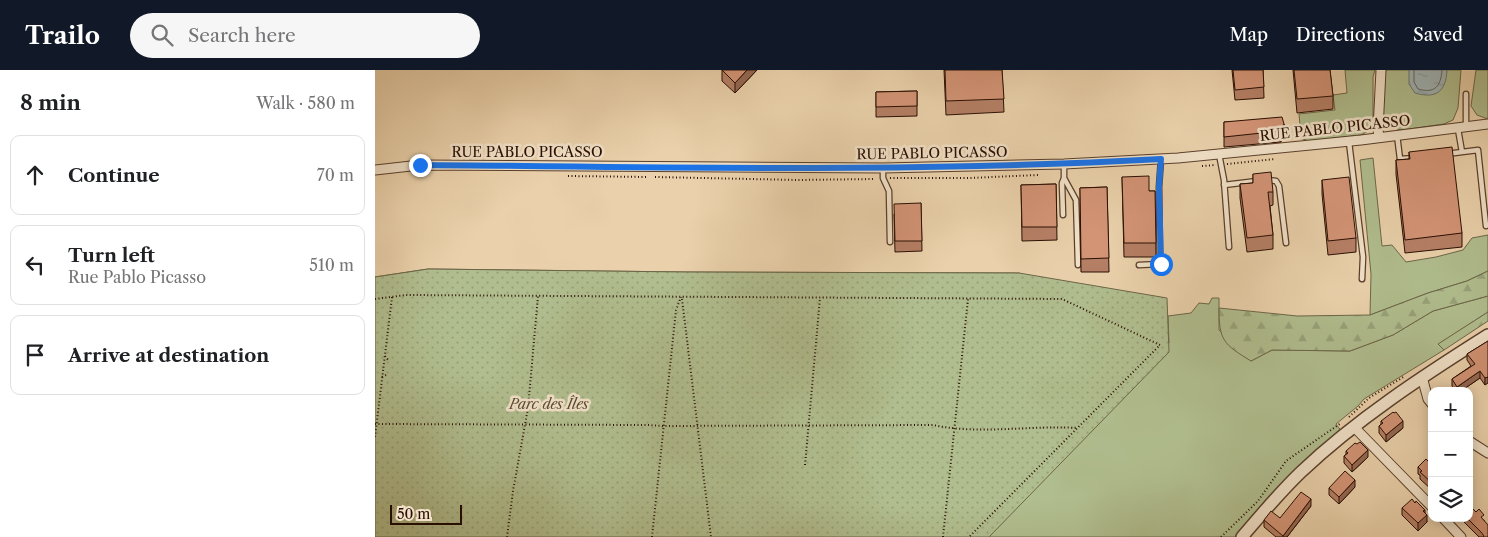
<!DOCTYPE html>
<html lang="en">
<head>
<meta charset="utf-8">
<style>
	:root { --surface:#fff; --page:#f6f6f6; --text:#202124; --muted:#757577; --line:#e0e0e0; --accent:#111827 }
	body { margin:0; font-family:"Libre Caslon Text",serif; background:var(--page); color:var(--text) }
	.controls { position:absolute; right:15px; bottom:15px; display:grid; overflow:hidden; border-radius:10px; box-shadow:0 2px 12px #0003 }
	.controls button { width:45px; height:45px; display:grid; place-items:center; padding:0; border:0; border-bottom:1px solid var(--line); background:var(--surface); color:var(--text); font:25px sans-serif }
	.scale { position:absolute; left:15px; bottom:12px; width:72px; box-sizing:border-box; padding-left:5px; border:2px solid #290e02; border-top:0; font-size:14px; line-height:18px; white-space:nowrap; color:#290e02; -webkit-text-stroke:4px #f1e1c8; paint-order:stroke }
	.stop { position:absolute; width:15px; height:15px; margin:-11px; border:4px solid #1a73e8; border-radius:50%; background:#fff }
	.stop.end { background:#1a73e8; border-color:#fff; box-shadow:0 1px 5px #0008 }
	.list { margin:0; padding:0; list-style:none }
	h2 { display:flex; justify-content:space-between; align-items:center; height:65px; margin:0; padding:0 20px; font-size:21px }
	h2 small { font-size:16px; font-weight:400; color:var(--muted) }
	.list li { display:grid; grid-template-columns:32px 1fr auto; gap:15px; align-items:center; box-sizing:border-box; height:80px; margin:0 10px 10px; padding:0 10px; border:1px solid var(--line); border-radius:10px }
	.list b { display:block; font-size:19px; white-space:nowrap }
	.list p { margin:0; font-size:16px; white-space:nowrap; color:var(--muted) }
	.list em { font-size:16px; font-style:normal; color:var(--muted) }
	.icon { flex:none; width:28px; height:28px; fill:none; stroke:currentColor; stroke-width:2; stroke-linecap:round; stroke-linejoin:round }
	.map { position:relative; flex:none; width:1113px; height:467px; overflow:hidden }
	header { display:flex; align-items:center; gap:30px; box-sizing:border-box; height:70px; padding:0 25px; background:var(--accent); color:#fff }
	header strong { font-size:24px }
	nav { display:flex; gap:28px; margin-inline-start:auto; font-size:18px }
	.search { width:350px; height:45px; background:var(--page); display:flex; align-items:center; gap:12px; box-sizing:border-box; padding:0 18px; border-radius:28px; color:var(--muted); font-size:19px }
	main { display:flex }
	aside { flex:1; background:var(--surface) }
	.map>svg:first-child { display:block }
	.grass { fill:#b0bd8e; stroke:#6c6648 }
	.forest { fill:url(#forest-firs); stroke:#6c6648 }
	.park { fill:url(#park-dots); stroke:#6c6648 }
	.water { fill:url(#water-ripples); stroke:#6f726e }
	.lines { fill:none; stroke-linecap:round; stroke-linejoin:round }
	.shore { stroke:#64615c; stroke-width:1 }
	.service-casing { stroke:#593f2c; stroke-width:7 }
	.minor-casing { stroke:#593f2c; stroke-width:11 }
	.tertiary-casing { stroke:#593f2c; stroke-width:14 }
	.path { stroke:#290e02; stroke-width:2; stroke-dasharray:1 2.5; stroke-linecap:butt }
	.service { stroke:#f1e1c8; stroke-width:4.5 }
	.minor { stroke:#f1e1c8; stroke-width:9 }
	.tertiary { stroke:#f1e1c8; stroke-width:11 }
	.wall { fill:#b57f65; stroke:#290e02 }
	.shaded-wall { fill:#946853; stroke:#290e02 }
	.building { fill:#d39476; stroke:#290e02 }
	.route { stroke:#1a73e8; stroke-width:6 }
	.labels { text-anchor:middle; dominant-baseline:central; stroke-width:5; stroke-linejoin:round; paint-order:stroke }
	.street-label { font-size:14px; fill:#290e02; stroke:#f1e1c8 }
	.park-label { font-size:14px; font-style:italic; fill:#584b33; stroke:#f1e1c8 }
</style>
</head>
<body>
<header>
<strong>Trailo</strong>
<div class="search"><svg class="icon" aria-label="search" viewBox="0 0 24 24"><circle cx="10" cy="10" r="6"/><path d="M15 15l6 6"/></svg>Search here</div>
<nav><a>Map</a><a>Directions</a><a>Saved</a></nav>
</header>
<main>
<aside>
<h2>8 min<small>Walk · 580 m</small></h2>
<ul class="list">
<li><svg class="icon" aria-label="ahead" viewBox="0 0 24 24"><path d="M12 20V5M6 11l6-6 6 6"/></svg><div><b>Continue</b></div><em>70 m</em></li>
<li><svg class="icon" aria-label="left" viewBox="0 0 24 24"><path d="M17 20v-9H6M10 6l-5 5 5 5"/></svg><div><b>Turn left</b><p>Rue Pablo Picasso</p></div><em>510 m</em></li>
<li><svg class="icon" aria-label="arrive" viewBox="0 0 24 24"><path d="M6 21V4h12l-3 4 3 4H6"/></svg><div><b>Arrive at destination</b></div></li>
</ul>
</aside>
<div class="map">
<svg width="1113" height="467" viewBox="0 0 1113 467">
	<defs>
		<pattern id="forest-firs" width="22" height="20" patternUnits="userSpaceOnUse" patternTransform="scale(1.25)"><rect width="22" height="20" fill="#b0bd8e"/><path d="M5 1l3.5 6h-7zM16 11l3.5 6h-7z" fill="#97a179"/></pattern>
		<pattern id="park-dots" width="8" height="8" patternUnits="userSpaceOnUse" patternTransform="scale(1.25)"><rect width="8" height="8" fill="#b0bd8e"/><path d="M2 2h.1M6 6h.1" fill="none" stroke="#97a179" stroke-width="1.8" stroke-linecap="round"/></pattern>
		<pattern id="water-ripples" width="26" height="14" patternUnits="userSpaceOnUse" patternTransform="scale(1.25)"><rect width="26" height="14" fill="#9eb4b6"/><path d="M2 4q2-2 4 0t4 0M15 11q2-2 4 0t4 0" fill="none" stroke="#889a9b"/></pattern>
	</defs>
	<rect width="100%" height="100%" fill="#ead1ab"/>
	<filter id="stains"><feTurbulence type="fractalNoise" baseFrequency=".004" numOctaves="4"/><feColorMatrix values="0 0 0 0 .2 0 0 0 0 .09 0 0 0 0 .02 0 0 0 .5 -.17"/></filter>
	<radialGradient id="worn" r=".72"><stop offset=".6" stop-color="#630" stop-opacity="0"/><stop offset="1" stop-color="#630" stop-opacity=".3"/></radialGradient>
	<path class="grass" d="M970 0H1000L998 7V53L993 61 986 65 934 71 925 68 921 56 925 55 924 44 960 40 958 25 972 23Z
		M1011 0H1086L1083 38 1078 50 1069 54 1027 60C1000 57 1007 19 1011 0Z
		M1101 0H1113V49L1102 45 1096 36Z
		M998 88 1007 176 1017 175 1031 192 1061 187 1088 180 1097 168 1113 165V201L1092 211 1053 223 995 245 996 204 985 90Z
		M53 199 311 202 644 203 794 273 793 246 816 243 824 233 834 234 837 228H844V260L876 291 897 280 975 281 1018 265 1058 241 1113 226V242L1064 274 1069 280 989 329 983 336 961 354 967 362 862 467H0V207Z"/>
	<path class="forest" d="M1113 201V226L1058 241 1018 265 975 281 897 280 876 291C848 274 844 270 844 238L922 246 995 245 1053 223 1092 211Z
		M1113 242V251L1069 280 1063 274Z"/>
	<path class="park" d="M53 199 311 202 644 203 792 228 794 282 614 467H0V207Z"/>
	<path class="water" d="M1034 0H1072C1071 22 1061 29 1040 23L1034 14Z"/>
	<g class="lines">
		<path class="shore" d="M1039 0V12L1043 19C1060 24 1066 16 1067 0"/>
		<g class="service-casing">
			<path id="service" d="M1091 24V57
				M1022 65 1025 89 1040 88
				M974 72 988 187 987 209
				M1087 82 1103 80 1111 156
				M844 84 849 110 854 177
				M1072 84 1087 82 1083 59
				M689 95V108L701 130 703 195
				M508 98V108L514 121 515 172
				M893 110 901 111 904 116 911 173
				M849 115 882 111
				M688 145 687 113 689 108
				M764 195 785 194 784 117 786 89"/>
		</g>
		<g class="minor-casing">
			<path id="minor" d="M1004 67 1003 60 1006 0
				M0 100 45 95 508 98 689 94 803 88 986 70 1113 54
				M1047 307 1053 329 1057 334
				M979 357 1057 437
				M1094 371 1113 383
				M1068 448 1086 467"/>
		</g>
		<g class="tertiary-casing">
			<path id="tertiary" d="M867 467C886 445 905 422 926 402 982 349 1048 306 1113 265"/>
		</g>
		<path class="path" d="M1013 47 1020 53H1024V56
			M852 94 900 89
			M827 96 840 95
			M193 106 273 107
			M280 107 423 110 500 109
			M515 108H594L663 105
			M0 229 31 225 687 229 785 275 594 467
			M307 229 336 467
			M10 286 14 291
			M7 307 13 304
			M974 347 994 328 1030 306
			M0 354 272 355 289 356 558 355C605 365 655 355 703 358
			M0 367 17 227
			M430 395 445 228
			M132 467 138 421 153 338 163 226
			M277 467 301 240 306 227
			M568 467 593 229
			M846 467 883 431 911 391 966 353"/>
		<use href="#service" class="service"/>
		<use href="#minor" class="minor"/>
		<use href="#tertiary" class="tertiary"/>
	</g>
	<path class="wall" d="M347 0H382L360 23 347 11Z
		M569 0H627L629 42 571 45Z
		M857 0H888L889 28 860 30Z
		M918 0H955L958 26V39L922 43Z
		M542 21V46L501 47V22Z
		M849 52 909 54V65L906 72 849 77Z
		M1034 82 1087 163V177L1030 183 1021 104V90L1034 89Z
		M878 104 898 122V135L895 136 898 165V179L872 182 865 128V114L878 113Z
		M747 107 774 121H780L781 187H749Z
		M947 110 981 168V182L953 185 947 124Z
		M681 114 682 170 647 171 646 115Z
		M732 117 734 202H706L705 118Z
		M546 133 547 181 520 182 519 144Z
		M1113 271 1110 315 1105 308 1086 321H1080L1077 316V309L1096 296 1092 290V284Z
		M1006 351 1028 358 1011 372 1004 363V356L1006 354Z
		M971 381 993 387 977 402 969 393V386L971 384Z
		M1057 395V420L1045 409V405L1043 404V397Z
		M980 417 964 434 954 425V418Z
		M936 436 912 467H901L889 457V450L905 448Z
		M1027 438 1050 443 1052 452 1043 461 1027 445Z
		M1085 448H1094L1109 450 1113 467H1104Z"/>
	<path class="shaded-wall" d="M372 0H382L360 23V13Z
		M909 54V65L906 72V61Z
		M1105 301V308L1086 321H1082V317Z
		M1113 307V313L1110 315V308Z
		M1028 351V358L1011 372V365Z
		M993 380V387L977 402V395Z
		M980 410V417L964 434V427Z
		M936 429V436L912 467H908V466Z
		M1050 440V446L1052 445V452L1043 461V453L1048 441Z"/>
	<path class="building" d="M347 0H372L360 13Z
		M570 0H627L629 29 571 31Z
		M858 0H888L889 17 860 20Z
		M919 0H955L958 26 922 29Z
		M542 21V36L501 37V22Z
		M907 47 909 54 906 61 849 67V52Z
		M1077 77 1087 163 1030 170 1021 90 1035 89 1034 82Z
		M896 102 898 122H893L898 165 872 168 865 114 878 113V104Z
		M774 106V121H780L781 173H749L747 107Z
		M974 107 981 168 953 171 947 110Z
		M681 114 682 157H647L646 115Z
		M732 117 734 188 706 189 705 118Z
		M546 133 547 171H520L519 134Z
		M1113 271V307L1110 308 1105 301 1082 317 1077 309 1100 294 1092 284Z
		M1018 342 1019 343 1021 342 1028 351 1011 365 1004 356 1008 353 1006 351Z
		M985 372 993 380 977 395 969 386 973 383 971 381 980 373 982 374Z
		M1051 389 1057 395V413L1045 402 1047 401 1043 397Z
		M970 401 980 410 964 427 954 418Z
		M926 422 936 429 908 466 889 450 896 441 905 448Z
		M1037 429 1040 433 1041 431 1050 440 1048 441 1052 445 1043 453 1027 438Z
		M1094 435 1101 442 1104 439 1109 445 1106 447 1113 455V467H1108L1109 466 1106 462 1092 448H1094Z"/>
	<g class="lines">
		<path class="route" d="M45 95C292 97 539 103 786 89L784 117 786 194"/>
	</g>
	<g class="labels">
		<g class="street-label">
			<text transform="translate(960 58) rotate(-6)">RUE PABLO PICASSO</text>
			<text x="152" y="82">RUE PABLO PICASSO</text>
			<text transform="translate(557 83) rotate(-1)">RUE PABLO PICASSO</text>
		</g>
		<g class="park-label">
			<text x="174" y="334">Parc des Îles</text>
		</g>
	</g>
	<rect width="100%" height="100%" filter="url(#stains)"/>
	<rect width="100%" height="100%" fill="url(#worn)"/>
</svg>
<div class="controls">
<button>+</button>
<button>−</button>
<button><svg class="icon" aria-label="layers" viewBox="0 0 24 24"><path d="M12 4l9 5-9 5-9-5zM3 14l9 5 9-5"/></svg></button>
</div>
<div class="scale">50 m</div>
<div class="stop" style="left:786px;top:194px"></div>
<div class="stop end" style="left:45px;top:95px"></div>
</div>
</main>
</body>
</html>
